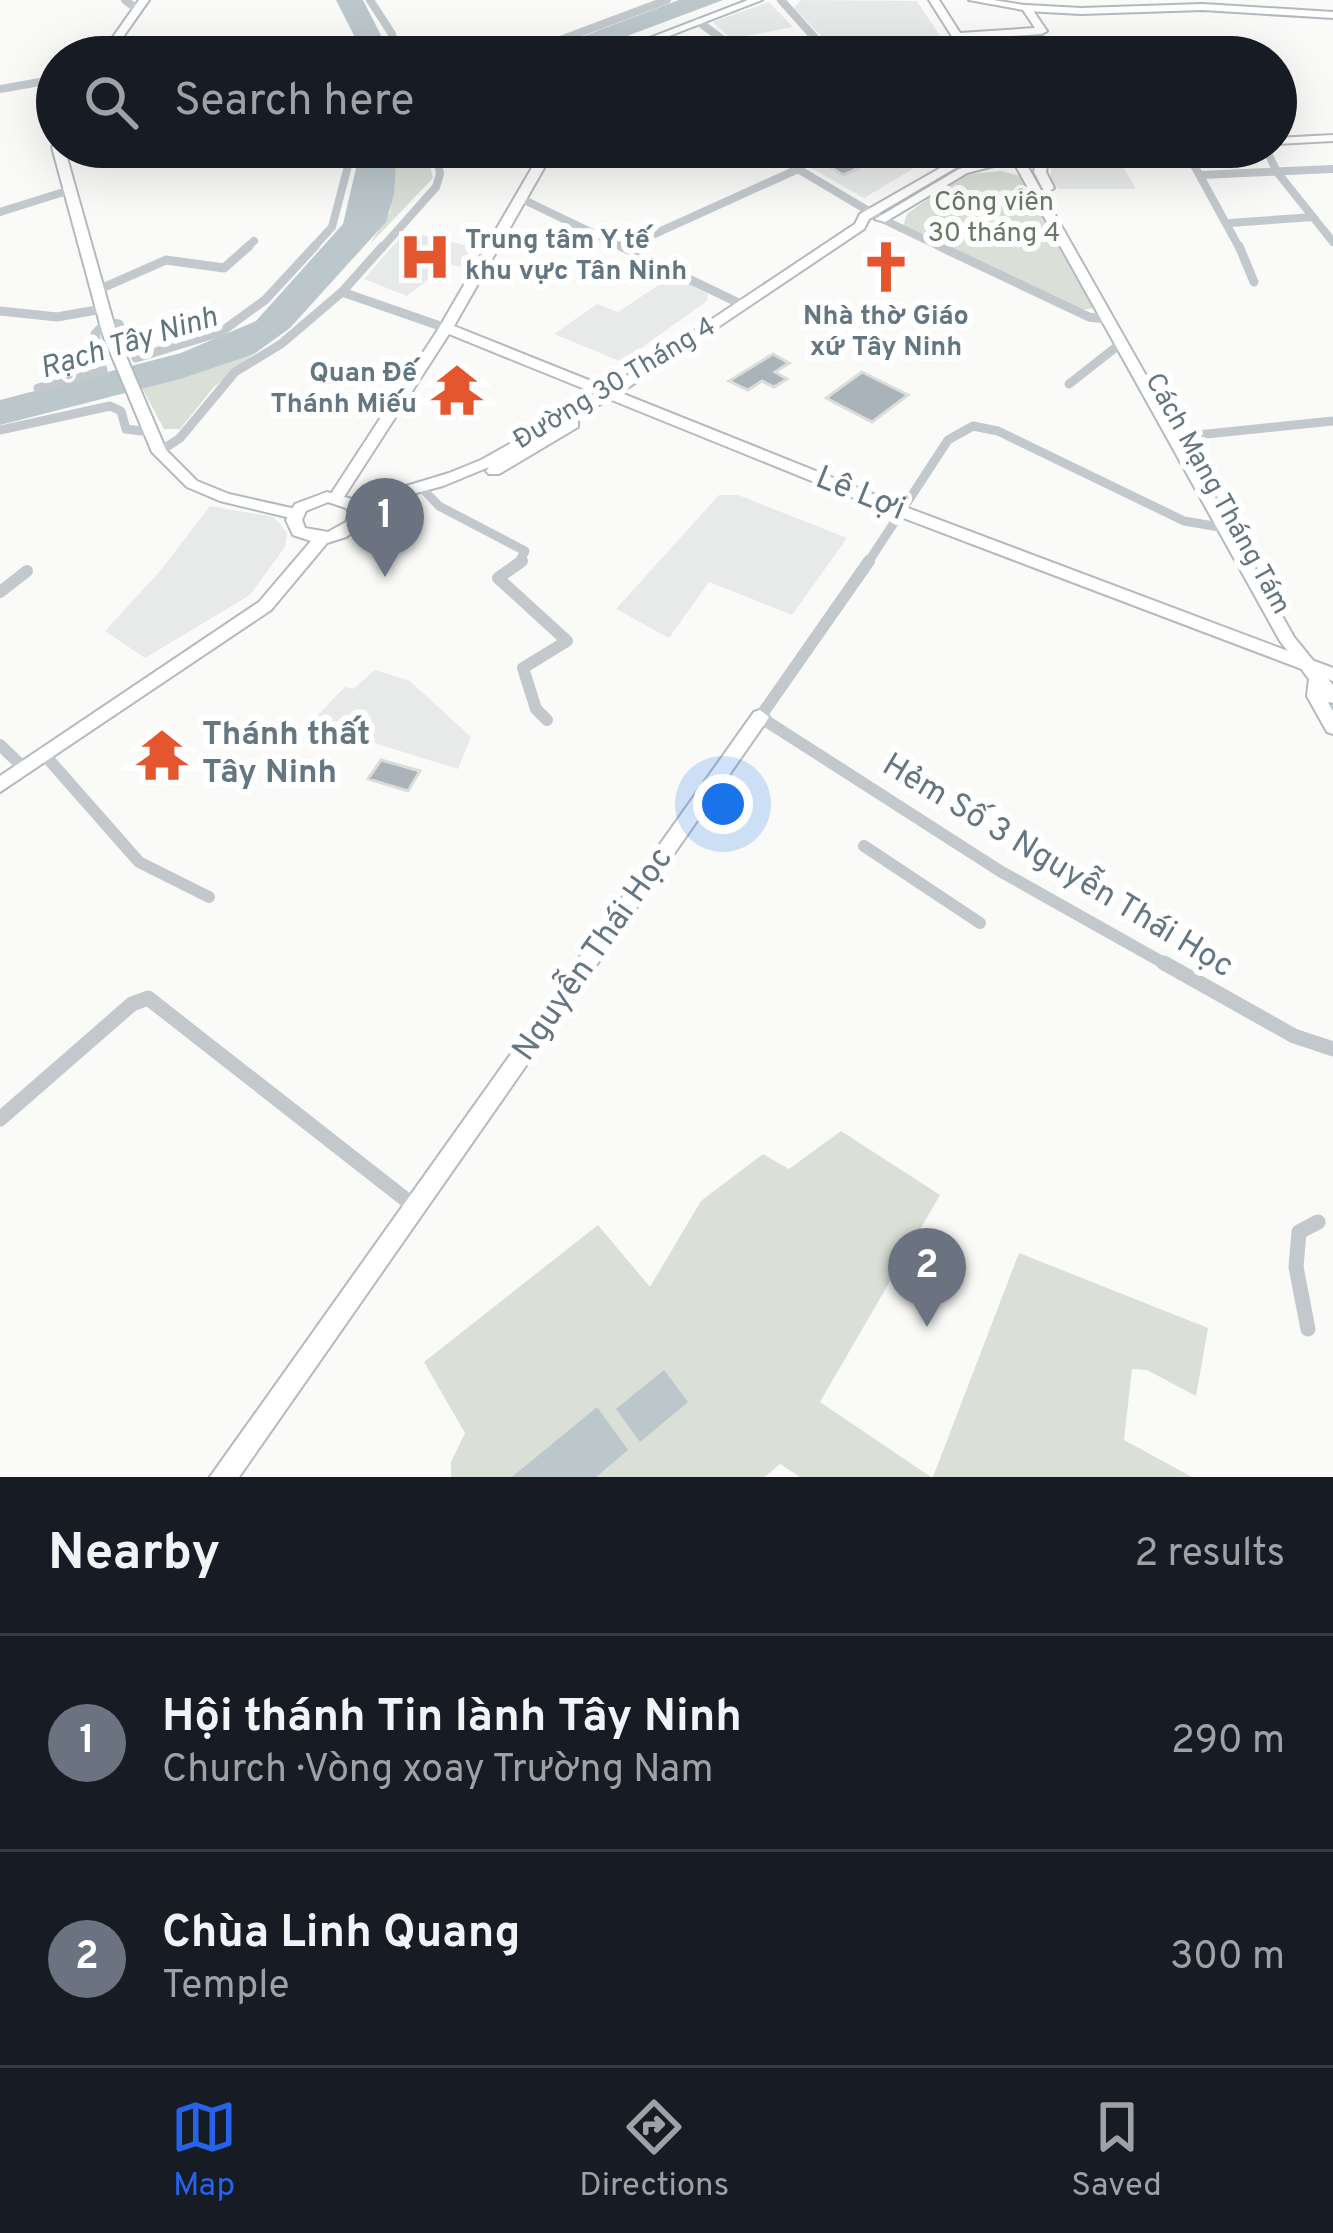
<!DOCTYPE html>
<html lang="en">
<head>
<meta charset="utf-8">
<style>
	:root { --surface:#171b24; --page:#20242c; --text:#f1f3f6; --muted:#9ea1a6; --line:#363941; --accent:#2563eb }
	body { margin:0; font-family:Overpass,sans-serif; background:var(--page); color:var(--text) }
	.you { position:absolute; left:723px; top:804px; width:42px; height:42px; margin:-30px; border:9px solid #fff; border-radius:50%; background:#1a73e8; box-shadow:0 0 0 18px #1a73e833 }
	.badge { display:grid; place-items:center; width:78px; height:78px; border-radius:50%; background:var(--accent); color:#fff; font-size:39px; font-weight:700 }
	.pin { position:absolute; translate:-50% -99px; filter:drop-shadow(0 3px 6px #0008) }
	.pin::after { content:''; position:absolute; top:63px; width:42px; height:36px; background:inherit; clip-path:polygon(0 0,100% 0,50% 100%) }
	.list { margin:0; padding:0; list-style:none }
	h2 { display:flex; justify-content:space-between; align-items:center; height:156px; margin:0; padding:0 48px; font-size:51px }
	h2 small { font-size:39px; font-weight:400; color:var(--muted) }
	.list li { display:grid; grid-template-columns:78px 1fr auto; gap:36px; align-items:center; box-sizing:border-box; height:216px; padding:0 48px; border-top:3px solid var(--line) }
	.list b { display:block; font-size:45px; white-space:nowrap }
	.list p { margin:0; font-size:39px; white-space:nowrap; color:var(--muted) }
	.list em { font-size:39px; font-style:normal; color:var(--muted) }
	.icon { flex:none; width:66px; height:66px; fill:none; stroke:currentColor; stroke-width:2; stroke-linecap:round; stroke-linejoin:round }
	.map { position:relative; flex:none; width:1333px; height:1477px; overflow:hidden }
	.search { position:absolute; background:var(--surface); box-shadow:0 12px 48px #0002; left:36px; right:36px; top:36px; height:132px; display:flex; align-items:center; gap:30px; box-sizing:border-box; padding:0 42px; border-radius:66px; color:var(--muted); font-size:45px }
	.sheet { height:588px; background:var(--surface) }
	nav { display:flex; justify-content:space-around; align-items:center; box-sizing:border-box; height:168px; border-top:3px solid var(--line); background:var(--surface); font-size:33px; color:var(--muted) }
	nav a { display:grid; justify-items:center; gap:6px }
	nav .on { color:var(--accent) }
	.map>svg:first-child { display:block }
	.built { fill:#e8e9e9 }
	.green { fill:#dadfd7 }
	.water { fill:#bbc7cb }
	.building { fill:#aab3b9; stroke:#dcdcda; stroke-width:3 }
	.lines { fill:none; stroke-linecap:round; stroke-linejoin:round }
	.secondary-casing { stroke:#b3babf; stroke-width:4 }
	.primary-casing { stroke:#b5babe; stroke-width:4 }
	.street-far3 { stroke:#c3c8cc; stroke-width:8 }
	.street-far2 { stroke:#c3c8cc; stroke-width:9 }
	.street-far1 { stroke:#c3c8cc; stroke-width:12 }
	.street { stroke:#c3c8cc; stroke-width:15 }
	.secondary { fill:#fff; fill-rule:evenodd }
	.primary { fill:#fff; fill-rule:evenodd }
	.labels { text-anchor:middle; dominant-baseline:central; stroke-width:12; stroke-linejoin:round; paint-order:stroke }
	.far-park-label { font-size:27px; fill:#687a64; stroke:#fff }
	.far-poi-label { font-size:27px; font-weight:bold; fill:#657683; stroke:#fff; text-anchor:start }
	.far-street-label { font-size:27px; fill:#657683; stroke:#fff }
	.far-water-label { font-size:30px; font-style:italic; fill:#60757c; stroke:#fff }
	.street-label { font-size:33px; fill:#657683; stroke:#fff }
	.poi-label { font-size:33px; font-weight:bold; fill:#657683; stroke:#fff; text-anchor:start }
</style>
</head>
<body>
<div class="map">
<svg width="1333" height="1477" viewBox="0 0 1333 1477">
	<rect width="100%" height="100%" fill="#fafaf8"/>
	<path class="built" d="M801 0 917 1 954 57H842L794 8Z
		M769 2 793 27 731 39 713 22Z
		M774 147H898L914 168 864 198Z
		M1116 154 1136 189H1058L1051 182V168L1058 162Z
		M406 231 472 247 464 267 452 265 447 272 439 271 407 296 364 279Z
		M674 275 708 294 707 301 622 362 554 334 597 304 618 312Z
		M719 495H738L847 538 792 615 709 582 669 638 616 609Z
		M210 506 274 517 287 533 285 547 250 595 145 658 105 631 161 570Z
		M375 670 410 681 471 737 458 769 310 723 345 687 353 689Z"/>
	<path class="green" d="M397 147H425L433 178 370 244 390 212Z
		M1001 171 1025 177 1094 308 1082 310 903 227 907 214 961 175Z
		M254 354 213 388 180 429H164L142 388Z
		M841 1131 940 1195 820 1402 931 1477H800L780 1464 765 1477H451V1462L465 1433 424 1362 598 1225 650 1287 701 1201 763 1154 789 1169Z
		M1019 1253 1208 1328 1196 1396 1147 1370 1132 1369 1124 1440 1192 1477H933Z"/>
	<path class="water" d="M336 0H363L392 57H365Z
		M679 0H723L571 57H528Z
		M361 147H397L394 194 386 222 290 328 254 354 180 379 0 425V400L181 353 256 321 343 224Z
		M664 1370 688 1402 640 1442 616 1409Z
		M597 1407 628 1450 596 1477H512Z"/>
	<path class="building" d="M826 147H877L883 154 852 165 858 169 843 175 819 160 836 153Z
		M773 354 789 363 775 372 787 379 774 387 762 381 748 390 729 381Z
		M862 372 908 395 872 422 826 398Z
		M381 760 420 771 408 791 368 779Z"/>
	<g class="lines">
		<g class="secondary-casing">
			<path id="secondary" d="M139 0H149L109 57H99Z
				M748 0H762L615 57H600Z
				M1203 4 1333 12V18L1203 10 1081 14 1026 11 1021 8 1026 5 1081 8Z
				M57 144V147H64L117 335 166 450 197 481 229 494 300 510 303 514 300 518 295 519 220 501 187 487 152 452 103 335 52 147Z
				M544 147H556L454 326 908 508 1333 668V681L898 516 449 334 342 500H332L329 497 439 328Z"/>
		</g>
		<g class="primary-casing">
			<path id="primary" d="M929 0H939L960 33 1035 28 1023 10 969 0H993L1030 6 1047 31 1042 34 964 39 975 57H965Z
				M1333 135V141L1276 144V138Z
				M977 147H991L869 219 864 229 614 397 569 421H578V427L499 474H489L486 471 489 467 443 486 362 507 365 512 359 528 346 537 327 543 271 610 0 792V776L259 602 311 541 293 535 286 520 295 504 327 492 352 499 403 487 449 473 481 460 604 391 855 224 860 214ZM328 502 346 508 349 512 346 522 328 532 305 528 302 520 306 511Z
				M1038 147H1127L1121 150 1049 153 1046 172 1054 188 1048 192 1044 191 1034 172Z
				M1011 155 1024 160 1294 637 1333 685V703L1328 702 1333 711V734L1327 732 1307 696 1309 679 1280 641 1013 161 967 173 885 222 875 219 959 169Z
				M760 710 769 717 766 722 239 1477H210L754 712Z"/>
		</g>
		<path class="street-far3" d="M125 0 137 9
			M370 0 392 34 395 48
			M781 0 832 57
			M699 22 746 57
			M106 54 437 47 520 55 667 0
			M788 57 827 52
			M0 89 57 79
			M761 147 882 219 945 249
			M1184 147 1240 249
			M1265 147 1277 172 1333 242
			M918 152 964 157
			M437 154 493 147
			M1201 175 1333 169
			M520 198 626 249
			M0 212 70 190
			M1230 223 1313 217
			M628 246 796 170
			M245 249 254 241
			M312 249 332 227 353 147
			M381 249 436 187 440 174 435 147"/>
		<path class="street-far2" d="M620 246 743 305
			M939 246 1089 317 1105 319
			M1239 246 1254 282
			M100 289 166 260 224 268 249 246
			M342 292 446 328
			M0 311 57 317 102 309
			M1069 384 1120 344
			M38 388 103 371 95 334 106 322 119 324 136 358 221 332 265 300 315 246
			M0 430 110 406 121 411 126 429 149 432
			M1188 436 1333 421
			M159 452 180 438 235 372 281 344 342 292 383 246
			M420 486 439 506 525 551 518 564
			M867 564 948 440 973 426 998 431 1184 521 1225 528"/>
		<path class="street-far1" d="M522 561 498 578 567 641 523 668 536 709 547 720
			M869 561 760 717 1000 871 1169 966
			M0 592 27 571
			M0 745 23 767
			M43 753 139 862 209 897
			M864 846 980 923"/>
		<path class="street" d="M1164 963 1294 1036 1333 1049
			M0 1119 132 1004 148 998 414 1206
			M1308 1329 1296 1267 1299 1232 1318 1222"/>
		<use href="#secondary" class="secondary"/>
		<use href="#primary" class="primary"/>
	</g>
	<defs>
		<g id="hospital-bare" transform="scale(4.14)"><path d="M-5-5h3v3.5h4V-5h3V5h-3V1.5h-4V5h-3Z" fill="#e4572e" stroke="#fff" stroke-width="2.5" paint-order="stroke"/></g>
		<g id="church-bare" transform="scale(4.14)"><path d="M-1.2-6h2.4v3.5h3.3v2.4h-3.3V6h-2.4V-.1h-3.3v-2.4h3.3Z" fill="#e4572e" stroke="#fff" stroke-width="2.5" paint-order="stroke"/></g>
		<g id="temple-bare" transform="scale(4.14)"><path d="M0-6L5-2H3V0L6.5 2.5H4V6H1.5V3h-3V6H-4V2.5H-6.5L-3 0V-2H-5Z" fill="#e4572e" stroke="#fff" stroke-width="2.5" paint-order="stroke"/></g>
	</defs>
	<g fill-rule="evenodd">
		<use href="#hospital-bare" x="425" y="257"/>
		<use href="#church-bare" x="886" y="267"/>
		<use href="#temple-bare" x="457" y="390"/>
		<use href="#temple-bare" x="162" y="755"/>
	</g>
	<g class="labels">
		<g class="far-park-label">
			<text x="994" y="203">Công viên<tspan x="994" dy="31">30 tháng 4</tspan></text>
		</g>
		<g class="far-poi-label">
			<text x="465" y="241">Trung tâm Y tế<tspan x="465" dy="31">khu vực Tân Ninh</tspan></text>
			<text x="886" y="317" text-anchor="middle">Nhà thờ Giáo<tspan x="886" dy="31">xứ Tây Ninh</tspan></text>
			<text x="417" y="374" text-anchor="end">Quan Đế<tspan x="417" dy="31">Thánh Miếu</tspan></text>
		</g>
		<g class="far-street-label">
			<text transform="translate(615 384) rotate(-31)">Đường 30 Tháng 4</text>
			<text transform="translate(1217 494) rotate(61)">Cách Mạng Tháng Tám</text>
		</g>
		<g class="far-water-label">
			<text transform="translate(129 344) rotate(-17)">Rạch Tây Ninh</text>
		</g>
		<g class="street-label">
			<text transform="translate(860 495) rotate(22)">Lê Lợi</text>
			<text transform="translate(1057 867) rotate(31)">Hẻm Số 3 Nguyễn Thái Học</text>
			<text transform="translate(594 955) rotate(-55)">Nguyễn Thái Học</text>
		</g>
		<g class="poi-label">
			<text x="202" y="736">Thánh thất<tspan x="202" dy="38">Tây Ninh</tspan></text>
		</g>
	</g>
</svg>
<div class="you"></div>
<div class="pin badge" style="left:385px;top:577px;background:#6b7280">1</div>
<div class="pin badge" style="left:927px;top:1327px;background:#6b7280">2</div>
<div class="search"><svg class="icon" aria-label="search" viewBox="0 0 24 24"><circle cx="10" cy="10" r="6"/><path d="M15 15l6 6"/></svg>Search here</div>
</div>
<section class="sheet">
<h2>Nearby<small>2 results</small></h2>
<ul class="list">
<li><span class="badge" style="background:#6b7280">1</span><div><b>Hội thánh Tin lành Tây Ninh</b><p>Church · Vòng xoay Trường Nam</p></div><em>290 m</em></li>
<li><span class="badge" style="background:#6b7280">2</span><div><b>Chùa Linh Quang</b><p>Temple</p></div><em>300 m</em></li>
</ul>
</section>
<nav>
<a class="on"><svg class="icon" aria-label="map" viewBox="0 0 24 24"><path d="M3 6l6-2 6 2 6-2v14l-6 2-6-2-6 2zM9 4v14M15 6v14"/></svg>Map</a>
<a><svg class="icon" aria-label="directions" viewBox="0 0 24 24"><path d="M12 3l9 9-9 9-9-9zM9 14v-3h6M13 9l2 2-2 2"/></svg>Directions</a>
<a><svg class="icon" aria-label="saved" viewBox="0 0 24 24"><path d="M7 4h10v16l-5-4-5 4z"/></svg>Saved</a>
</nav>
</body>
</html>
